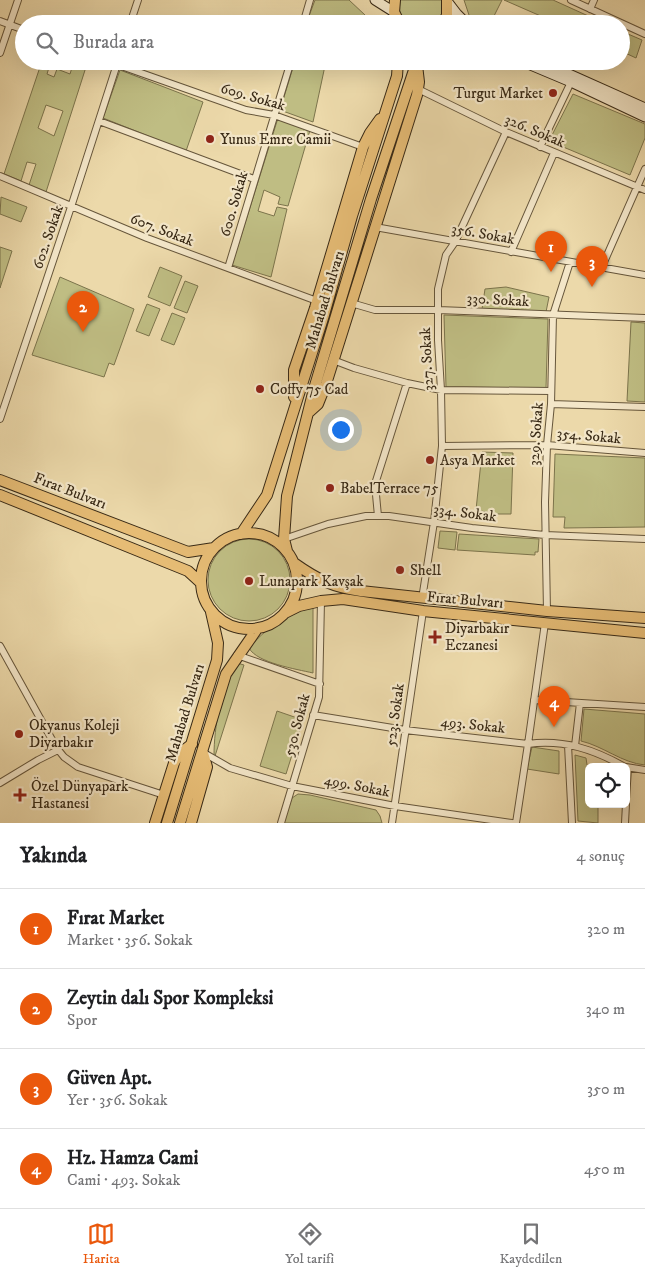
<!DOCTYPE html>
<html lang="tr">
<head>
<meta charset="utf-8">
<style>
	:root { --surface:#fff; --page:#f2f2f2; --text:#202124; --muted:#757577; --line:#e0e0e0; --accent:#ea580c }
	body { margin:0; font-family:"IM FELL DW Pica",serif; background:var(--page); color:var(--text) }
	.controls { position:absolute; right:15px; bottom:15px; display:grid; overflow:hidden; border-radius:8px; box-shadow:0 5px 20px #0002 }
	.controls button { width:45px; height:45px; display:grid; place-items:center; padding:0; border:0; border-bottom:1px solid var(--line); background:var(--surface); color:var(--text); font:25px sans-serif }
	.you { position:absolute; left:340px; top:429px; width:18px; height:18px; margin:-12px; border:4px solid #fff; border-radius:50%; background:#1a73e8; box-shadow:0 0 0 8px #1a73e833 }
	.badge { display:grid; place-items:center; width:32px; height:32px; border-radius:50%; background:var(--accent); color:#fff; font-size:16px; font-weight:700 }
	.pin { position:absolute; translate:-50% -41px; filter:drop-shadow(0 1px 2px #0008) }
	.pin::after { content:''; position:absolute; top:26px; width:18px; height:15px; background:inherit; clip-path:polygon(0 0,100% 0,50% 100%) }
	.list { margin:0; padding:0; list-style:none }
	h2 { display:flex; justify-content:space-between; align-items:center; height:65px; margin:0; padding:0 20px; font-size:21px }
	h2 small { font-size:16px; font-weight:400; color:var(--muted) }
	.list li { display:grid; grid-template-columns:32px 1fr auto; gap:15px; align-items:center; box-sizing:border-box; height:80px; padding:0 20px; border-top:1px solid var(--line) }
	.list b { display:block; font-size:19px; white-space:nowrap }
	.list p { margin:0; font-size:16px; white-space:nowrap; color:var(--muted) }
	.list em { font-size:16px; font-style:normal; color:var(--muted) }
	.icon { flex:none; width:28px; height:28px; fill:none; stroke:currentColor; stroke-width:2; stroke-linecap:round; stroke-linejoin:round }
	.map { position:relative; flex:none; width:645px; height:823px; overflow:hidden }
	.search { position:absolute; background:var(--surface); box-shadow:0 5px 20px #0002; left:15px; right:15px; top:15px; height:55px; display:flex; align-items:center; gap:12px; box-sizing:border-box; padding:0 18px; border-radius:28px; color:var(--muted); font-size:19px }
	.sheet { height:385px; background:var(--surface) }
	nav { display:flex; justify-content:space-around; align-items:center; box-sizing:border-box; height:70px; border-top:1px solid var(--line); background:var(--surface); font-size:14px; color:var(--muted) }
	nav a { display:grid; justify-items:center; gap:2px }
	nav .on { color:var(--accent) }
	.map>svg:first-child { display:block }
	.green { fill:#bfbd83; stroke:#7c744c; fill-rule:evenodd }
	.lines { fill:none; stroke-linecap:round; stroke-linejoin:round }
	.minor-casing { stroke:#66563b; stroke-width:8 }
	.secondary-casing { stroke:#392a16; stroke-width:11 }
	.primary-casing { stroke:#392a16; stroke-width:12 }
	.minor { stroke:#f3e6c8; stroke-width:6 }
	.secondary { stroke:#f3e6c8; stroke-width:9 }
	.primary { stroke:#e6bc75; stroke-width:10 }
	.poi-dot { fill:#8f2418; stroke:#f3e6c8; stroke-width:2 }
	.labels { text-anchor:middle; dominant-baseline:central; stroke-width:4.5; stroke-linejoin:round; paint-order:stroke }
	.poi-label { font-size:15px; fill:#392a16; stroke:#f3e6c8; text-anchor:start }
	.street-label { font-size:15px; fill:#392a16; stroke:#f3e6c8 }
</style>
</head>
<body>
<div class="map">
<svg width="645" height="823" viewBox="0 0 645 823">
	<rect width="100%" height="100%" fill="#ecd9aa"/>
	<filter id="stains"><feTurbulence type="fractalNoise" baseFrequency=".004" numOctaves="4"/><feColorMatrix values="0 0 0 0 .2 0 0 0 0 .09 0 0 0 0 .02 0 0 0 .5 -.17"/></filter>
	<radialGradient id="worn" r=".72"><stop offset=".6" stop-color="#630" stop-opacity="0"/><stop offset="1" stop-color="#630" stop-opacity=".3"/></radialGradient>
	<path class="green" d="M315 0H349L365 15 370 24H306Z
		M400 0H442C445 9 443 16 437 24H406C399 17 399 9 400 0Z
		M464 0H502L490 24H476L471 21Z
		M504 0H553L606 24H559Z
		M621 31 642 40 636 58 621 51Z
		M42 61H51L47 74 54 77 57 69 70 74 74 61 96 63 95 68 86 67 46 192 29 185 36 164 27 162 21 181 4 174ZM46 105 63 111 54 136 38 128Z
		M295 61 308 64 309 61H326L313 122 280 110Z
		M120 70 203 102 186 151 103 118Z
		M573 94 645 124V138L630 175 549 141Z
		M278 118 310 130 288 206 278 204 280 197 264 190 258 211 274 216 277 207 287 209 271 277 232 265Z
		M1 197 27 207 21 222 0 214Z
		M0 247 12 251 0 288Z
		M160 267 182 276 170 306 148 297Z
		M60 277 134 309 114 365 109 363 104 377 32 355Z
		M185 281 198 286 187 313 174 308Z
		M506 287 549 297 546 312 482 309 485 289Z
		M147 304 160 309 149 336 136 331Z
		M172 313 185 318 174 345 161 340Z
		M444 315 548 319 546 388 446 387Z
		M631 322 645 323V402L627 401Z
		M482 452 513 453 511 514H496L476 510Z
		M555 454 645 458V527L564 528 565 517H553Z
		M440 531 457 532 455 550 438 548Z
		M459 534 539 539 538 552H535V555L457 550Z
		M208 580a41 41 0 1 1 82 0a41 41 0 1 1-82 0Z
		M313 608V673C296 669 257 663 249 648 264 630 289 611 313 608Z
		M237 663 244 665 215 756H214C214 725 221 691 237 663Z
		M584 709 645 714V765C622 763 603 746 581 741Z
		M277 711 303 720 286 774 260 766Z
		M532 747 559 751V774L527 769Z
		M575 755 586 758 589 778V804H598V823L578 821Z
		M298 794 310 795 376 810 380 816 382 823H283L292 798Z"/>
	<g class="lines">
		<g class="minor-casing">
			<path id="minor" d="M571 0 645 34
				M590 9 594 0
				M0 21 24 30
				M130 24 138 0
				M303 24 310 0
				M0 53 18 0
				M107 61 246 110 274 115 363 147
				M418 89 506 132 645 190
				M99 121 254 179
				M540 147 571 82
				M0 176 147 238 317 301
				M375 227 645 275
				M511 252 554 153
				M228 268 291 61
				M601 269 645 169
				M351 303 375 310H438L645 318
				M333 360 354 368 407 383 441 390 551 391
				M551 404 645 407
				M0 419 71 207 118 61
				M442 446 547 445 645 453
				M378 516 375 484 407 383
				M284 539 328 524 366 516H389L472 528 545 535 645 539
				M422 599 434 522 442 446 441 390 438 340V289L446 255 455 242 506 132
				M547 611 545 502 547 445 551 404 553 315 570 262
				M0 646 56 747 64 757 78 767 164 795
				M237 655 320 684
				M534 700 645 707
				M313 715 405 730 528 744C564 739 595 750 625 767
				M568 745 572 823
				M575 746 580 703
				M204 753 230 768 292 786 395 806 512 823
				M626 767 645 770
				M0 783 38 760 58 750
				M626 799 628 768
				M281 823 319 697 321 601
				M392 823 423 611
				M516 823 528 744 545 623
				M625 823 626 804"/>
		</g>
		<g class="secondary-casing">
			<path id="secondary" d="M375 0 394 12
				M447 1 457 14 467 24
				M521 61 571 82 645 117
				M540 61 645 108"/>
		</g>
		<g class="primary-casing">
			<path id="primary" d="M395 0 394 12 400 24
				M443 24 447 15V0
				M294 397V370L315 308 363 147 370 133 380 119
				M308 413 318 404 326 384 417 95 419 82 417 65
				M0 480 188 552 214 548
				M0 495 188 571 200 582
				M201 581a48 48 0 1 1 96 0a48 48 0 1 1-96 0Z
				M241 534 267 495 324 315 352 216 397 76 398 61
				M287 551 284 539 287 496 314 389 371 199 417 61
				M294 563C318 580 333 587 361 591L547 611 645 618
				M285 613 299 606 321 601 343 599 423 611 645 633
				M155 823 174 763 179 754 192 744
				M167 823 217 660 218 643 211 612
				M180 823 226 674 257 629
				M191 823 207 767 203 753"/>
		</g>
		<use href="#minor" class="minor"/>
		<use href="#secondary" class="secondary"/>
		<use href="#primary" class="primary"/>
	</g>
	<g class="poi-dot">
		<circle cx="553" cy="93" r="5"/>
		<circle cx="210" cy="139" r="5"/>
		<circle cx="260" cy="389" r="5"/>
		<circle cx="430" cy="460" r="5"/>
		<circle cx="330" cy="488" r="5"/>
		<circle cx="400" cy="570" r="5"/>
		<circle cx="249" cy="581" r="5"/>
		<path d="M432.5 629.5h5v5h5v5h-5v5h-5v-5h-5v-5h5z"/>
		<circle cx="19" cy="734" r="5"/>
		<path d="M17.5 787.5h5v5h5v5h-5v5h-5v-5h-5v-5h5z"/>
	</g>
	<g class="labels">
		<g class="poi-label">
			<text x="543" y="93" text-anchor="end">Turgut Market</text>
			<text x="220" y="139">Yunus Emre Camii</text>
			<text x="270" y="389">Coffy 75 Cad</text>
			<text x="440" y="460">Asya Market</text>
			<text x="340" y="488">BabelTerrace 75</text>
			<text x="410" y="570">Shell</text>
			<text x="259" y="581">Lunapark Kavşak</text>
			<text x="445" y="628">Diyarbakır<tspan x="445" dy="17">Eczanesi</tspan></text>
			<text x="29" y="725">Okyanus Koleji<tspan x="29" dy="17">Diyarbakır</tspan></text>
			<text x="31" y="786">Özel Dünyapark<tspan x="31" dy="17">Hastanesi</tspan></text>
		</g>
		<g class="street-label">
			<text transform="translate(253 97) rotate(16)">609. Sokak</text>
			<text transform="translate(535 131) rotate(23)">326. Sokak</text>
			<text transform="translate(234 204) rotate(-74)">600. Sokak</text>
			<text transform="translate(162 230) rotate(21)">607. Sokak</text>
			<text transform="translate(483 234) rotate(10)">356. Sokak</text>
			<text transform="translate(48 237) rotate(-71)">602. Sokak</text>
			<text transform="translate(325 300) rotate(-73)">Mahabad Bulvarı</text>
			<text transform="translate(498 300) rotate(3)">330. Sokak</text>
			<text transform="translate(427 359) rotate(-93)">327. Sokak</text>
			<text transform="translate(536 434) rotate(-86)">329. Sokak</text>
			<text transform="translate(589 436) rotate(5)">354. Sokak</text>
			<text transform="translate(70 491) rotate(21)">Fırat Bulvarı</text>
			<text transform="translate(465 513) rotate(7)">334. Sokak</text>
			<text transform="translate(465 600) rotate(5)">Fırat Bulvarı</text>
			<text transform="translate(185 713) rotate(-73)">Mahabad Bulvarı</text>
			<text transform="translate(395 715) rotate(-82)">523. Sokak</text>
			<text transform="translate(297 725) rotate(-75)">530. Sokak</text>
			<text transform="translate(473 725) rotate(6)">493. Sokak</text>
			<text transform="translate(357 786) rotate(11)">499. Sokak</text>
		</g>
	</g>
	<rect width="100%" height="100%" filter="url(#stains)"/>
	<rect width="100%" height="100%" fill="url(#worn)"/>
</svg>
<div class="controls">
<button><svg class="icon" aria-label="locate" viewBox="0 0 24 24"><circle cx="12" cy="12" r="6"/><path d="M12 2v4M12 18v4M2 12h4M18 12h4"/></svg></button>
</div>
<div class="you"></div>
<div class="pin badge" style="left:551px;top:272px">1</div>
<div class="pin badge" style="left:83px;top:332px">2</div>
<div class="pin badge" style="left:592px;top:287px">3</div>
<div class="pin badge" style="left:554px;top:727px">4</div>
<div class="search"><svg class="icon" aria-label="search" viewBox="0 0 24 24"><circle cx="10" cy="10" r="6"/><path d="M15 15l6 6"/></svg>Burada ara</div>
</div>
<section class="sheet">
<h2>Yakında<small>4 sonuç</small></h2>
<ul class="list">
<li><span class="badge">1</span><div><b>Fırat Market</b><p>Market · 356. Sokak</p></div><em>320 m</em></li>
<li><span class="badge">2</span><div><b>Zeytin dalı Spor Kompleksi</b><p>Spor</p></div><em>340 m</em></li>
<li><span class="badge">3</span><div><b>Güven Apt.</b><p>Yer · 356. Sokak</p></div><em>350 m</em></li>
<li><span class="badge">4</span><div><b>Hz. Hamza Cami</b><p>Cami · 493. Sokak</p></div><em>450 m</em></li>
</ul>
</section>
<nav>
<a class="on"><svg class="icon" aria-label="map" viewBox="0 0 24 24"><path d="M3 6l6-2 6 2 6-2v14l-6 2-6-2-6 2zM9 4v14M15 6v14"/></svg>Harita</a>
<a><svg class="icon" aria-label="directions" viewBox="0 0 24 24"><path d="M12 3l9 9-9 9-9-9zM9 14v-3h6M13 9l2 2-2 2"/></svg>Yol tarifi</a>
<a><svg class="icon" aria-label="saved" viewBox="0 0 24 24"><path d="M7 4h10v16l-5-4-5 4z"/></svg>Kaydedilen</a>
</nav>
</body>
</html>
